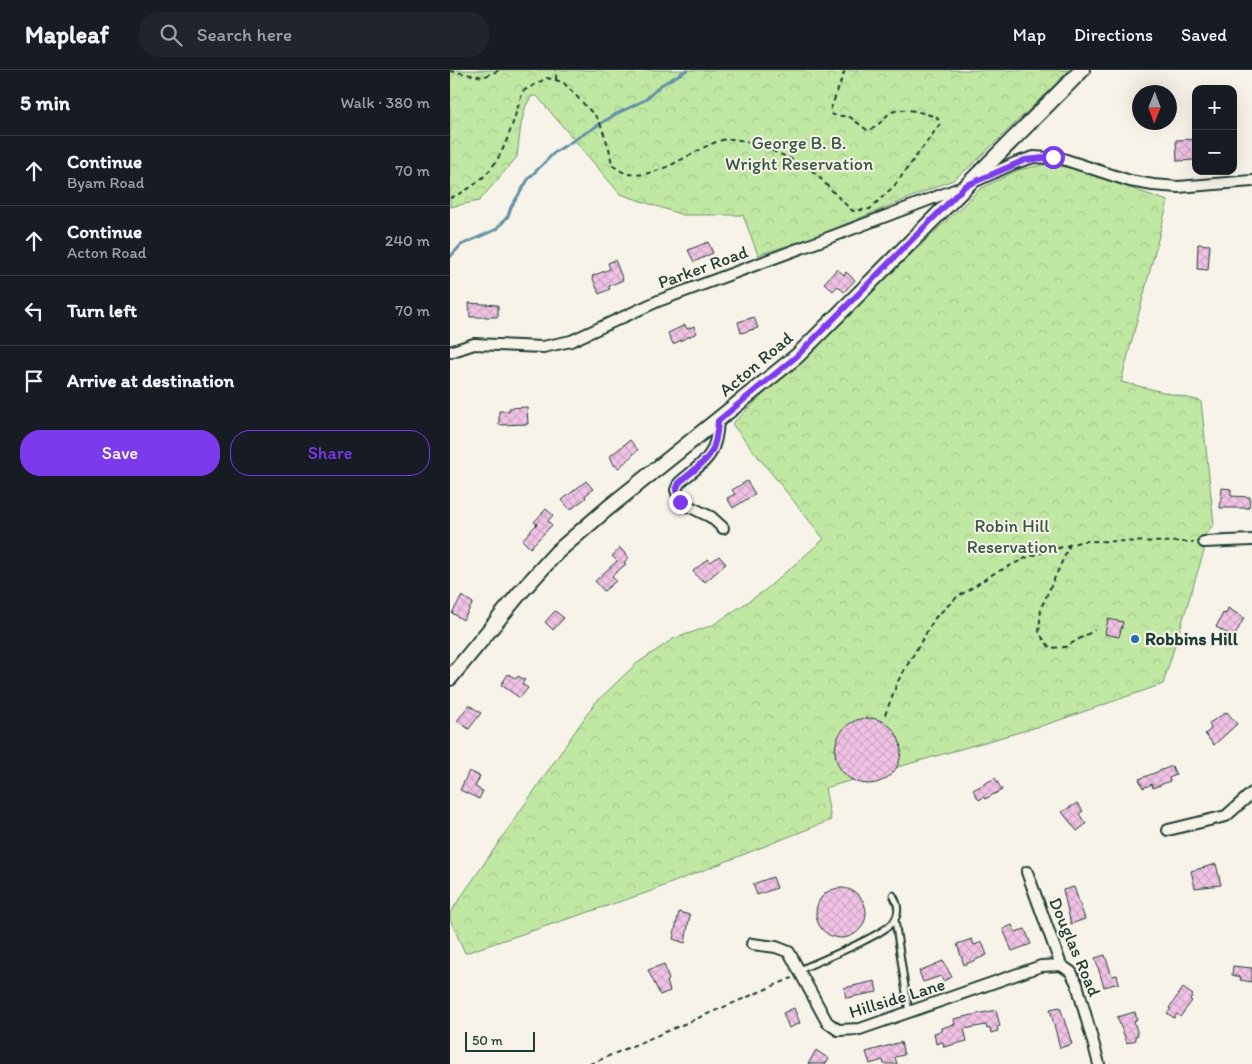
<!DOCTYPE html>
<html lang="en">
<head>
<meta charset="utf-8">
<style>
	:root { --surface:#171b24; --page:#20242c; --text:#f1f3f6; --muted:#9ea1a6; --line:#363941; --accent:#7c3aed }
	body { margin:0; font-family:Itim,sans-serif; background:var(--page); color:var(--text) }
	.controls { position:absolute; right:15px; top:15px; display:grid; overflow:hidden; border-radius:10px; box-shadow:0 5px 20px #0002 }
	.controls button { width:45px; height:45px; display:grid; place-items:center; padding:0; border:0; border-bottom:1px solid var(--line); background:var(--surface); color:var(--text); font:25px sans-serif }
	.compass { position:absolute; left:682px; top:15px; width:45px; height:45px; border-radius:50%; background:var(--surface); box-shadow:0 5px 20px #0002; rotate:181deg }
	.scale { position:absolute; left:15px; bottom:12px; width:70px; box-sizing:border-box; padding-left:5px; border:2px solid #1f3d34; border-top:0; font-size:14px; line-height:18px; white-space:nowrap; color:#1f3d34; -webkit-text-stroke:4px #f7f3e8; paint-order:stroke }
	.stop { position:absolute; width:15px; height:15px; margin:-11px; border:4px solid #7c3aed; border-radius:50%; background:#fff }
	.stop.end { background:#7c3aed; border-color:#fff; box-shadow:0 1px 5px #0008 }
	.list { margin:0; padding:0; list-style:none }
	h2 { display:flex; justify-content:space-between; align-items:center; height:65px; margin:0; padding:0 20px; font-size:21px }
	h2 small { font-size:16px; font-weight:400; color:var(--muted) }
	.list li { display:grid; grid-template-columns:32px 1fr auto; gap:15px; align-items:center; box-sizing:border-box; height:70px; padding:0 20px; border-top:1px solid var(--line) }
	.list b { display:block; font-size:19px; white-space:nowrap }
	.list p { margin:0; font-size:16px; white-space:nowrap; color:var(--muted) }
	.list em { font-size:16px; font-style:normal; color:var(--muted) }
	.actions { display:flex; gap:10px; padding:15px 20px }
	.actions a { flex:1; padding:11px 0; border:1px solid var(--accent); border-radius:20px; text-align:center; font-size:18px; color:var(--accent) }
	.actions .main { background:var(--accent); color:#fff }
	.icon { flex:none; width:28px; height:28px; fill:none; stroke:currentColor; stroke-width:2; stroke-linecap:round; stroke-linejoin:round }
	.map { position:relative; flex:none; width:802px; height:994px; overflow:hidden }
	header { display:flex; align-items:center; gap:30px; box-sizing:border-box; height:70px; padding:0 25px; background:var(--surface); border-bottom:1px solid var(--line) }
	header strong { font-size:24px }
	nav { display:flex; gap:28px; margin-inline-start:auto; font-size:18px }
	.search { width:350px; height:45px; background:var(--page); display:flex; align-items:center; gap:12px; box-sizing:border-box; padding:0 18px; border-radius:20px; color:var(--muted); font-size:19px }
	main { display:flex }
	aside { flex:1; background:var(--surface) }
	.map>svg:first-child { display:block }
	.park { fill:url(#park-crowns); stroke:#70926c }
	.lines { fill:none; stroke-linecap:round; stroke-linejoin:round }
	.stream { stroke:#6492a6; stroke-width:3 }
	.building { fill:url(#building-cross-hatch); stroke:#1f3d34 }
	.lane-casing { stroke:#1f3d34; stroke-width:9 }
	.street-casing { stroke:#1f3d34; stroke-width:14 }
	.secondary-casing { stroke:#1f3d34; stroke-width:18 }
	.path { stroke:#1f3d34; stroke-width:2; stroke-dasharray:5 4; stroke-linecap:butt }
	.lane { stroke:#f7f3e8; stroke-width:5 }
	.street { stroke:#f7f3e8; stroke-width:10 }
	.secondary { stroke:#f7f3e8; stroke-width:14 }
	.route { stroke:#7c3aed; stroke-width:6 }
	.poi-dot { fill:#1f6fb2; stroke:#f7f3e8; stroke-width:2 }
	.labels { text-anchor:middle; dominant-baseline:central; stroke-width:4; stroke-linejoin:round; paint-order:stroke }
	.park-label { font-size:18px; fill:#375745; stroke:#f7f3e8 }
	.street-label { font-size:18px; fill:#1f3d34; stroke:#f7f3e8 }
	.poi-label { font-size:18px; font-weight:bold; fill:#1f3d34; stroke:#f7f3e8; text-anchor:start }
</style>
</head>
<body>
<header>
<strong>Mapleaf</strong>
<div class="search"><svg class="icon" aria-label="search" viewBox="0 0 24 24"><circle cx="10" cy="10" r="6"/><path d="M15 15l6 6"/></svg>Search here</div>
<nav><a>Map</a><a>Directions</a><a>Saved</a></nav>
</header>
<main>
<aside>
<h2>5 min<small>Walk · 380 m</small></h2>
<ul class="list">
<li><svg class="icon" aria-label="ahead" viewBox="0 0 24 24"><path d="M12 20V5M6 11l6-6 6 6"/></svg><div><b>Continue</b><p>Byam Road</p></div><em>70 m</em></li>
<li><svg class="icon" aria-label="ahead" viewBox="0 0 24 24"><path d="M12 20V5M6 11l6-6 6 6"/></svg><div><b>Continue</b><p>Acton Road</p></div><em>240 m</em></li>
<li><svg class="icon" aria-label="left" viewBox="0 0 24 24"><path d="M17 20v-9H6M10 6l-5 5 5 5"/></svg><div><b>Turn left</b></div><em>70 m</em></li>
<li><svg class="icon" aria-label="arrive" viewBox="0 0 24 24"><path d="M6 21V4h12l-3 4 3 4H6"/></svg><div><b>Arrive at destination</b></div></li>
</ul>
<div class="actions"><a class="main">Save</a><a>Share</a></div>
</aside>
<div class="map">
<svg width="802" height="994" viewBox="0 0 802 994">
	<defs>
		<pattern id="park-crowns" width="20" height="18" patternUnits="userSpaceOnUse" patternTransform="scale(1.25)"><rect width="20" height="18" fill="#c0e8a3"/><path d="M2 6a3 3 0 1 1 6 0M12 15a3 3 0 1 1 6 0" fill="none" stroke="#a5c88d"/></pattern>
		<pattern id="building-cross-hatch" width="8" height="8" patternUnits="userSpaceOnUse" patternTransform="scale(1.25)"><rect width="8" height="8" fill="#f1c2e5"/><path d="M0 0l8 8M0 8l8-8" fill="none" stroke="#cea8c5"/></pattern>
	</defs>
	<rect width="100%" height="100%" fill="#f7f3e8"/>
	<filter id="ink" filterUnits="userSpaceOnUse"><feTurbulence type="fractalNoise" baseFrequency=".02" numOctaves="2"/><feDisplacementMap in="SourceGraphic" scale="10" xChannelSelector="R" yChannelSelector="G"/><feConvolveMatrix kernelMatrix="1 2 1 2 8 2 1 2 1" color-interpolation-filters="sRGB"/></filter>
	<g filter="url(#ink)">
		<path class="park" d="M0 0H620L522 95 503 110 364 167 308 185 293 145H233L170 124 87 26H82L76 35 71 54 67 87 29 131 0 137Z
			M597 94 625 99 718 131 671 312 751 331 764 454 753 467 754 481 713 614 601 653 375 718 381 750 196 823 15 883 0 849V843L144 634 186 594 223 569 263 555 314 521 374 469 282 354 530 119 568 100Z"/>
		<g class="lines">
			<path class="stream" d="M0 187 11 175 47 159 58 146 61 137 79 108 105 82 166 44 195 30 211 15 237 0"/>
		</g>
		<path class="building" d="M746 69V90L727 91 726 70Z
			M258 172 263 183 244 192 238 180Z
			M748 174 760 175 758 200 747 199Z
			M165 190 173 210 159 216 160 219 149 224 142 206 160 199 158 193Z
			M387 199 394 205 396 202 405 210 394 222 388 216 383 221 374 213Z
			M19 233 48 235V247H20Z
			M304 247 308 258 291 263 288 252Z
			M235 255 237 259 244 256 247 263 223 274 218 263Z
			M77 337 78 354 49 355V341H59V338Z
			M180 370 188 380 169 398 164 395 160 386Z
			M136 411 143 419 135 426 136 428 120 440 112 430Z
			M297 411 305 424 283 438 277 428 285 424 282 420Z
			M772 418 781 419V426L800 427 799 438H770Z
			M96 439 103 445 98 451 102 455 80 478 72 470 87 454 84 452Z
			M170 478 179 488 174 492 176 494 162 506 166 511 154 521 145 511 167 491 162 486Z
			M269 486 276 494 255 512 253 509 251 511 243 501 258 489 261 492Z
			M12 526 23 533 13 550 2 543Z
			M778 538 794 548 784 567 766 557 773 543 776 544Z
			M105 541 114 548 103 560 95 552Z
			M658 549 673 552 669 567 655 564Z
			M58 604 66 609 68 606 75 610 72 614 78 618 70 628 51 615Z
			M19 635 31 643 19 659 7 651Z
			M777 642 787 654 764 675 755 664 761 659 759 653Z
			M385 681a33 33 0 1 1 66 0a33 33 0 1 1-66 0Z
			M722 696 726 705 719 708 720 711 703 718 702 714 693 718 689 709Z
			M19 701 30 706 25 717 33 721 29 729 10 720Z
			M545 708 552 720 535 729 534 727 529 730 523 720Z
			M627 733 633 741 629 744 636 754 627 761 612 742Z
			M766 794 771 815 745 818 741 801Z
			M323 807 327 818 307 825 303 814Z
			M624 817 635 849 621 854 613 820Z
			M366 843a25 25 0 1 1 50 0a25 25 0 1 1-50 0Z
			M229 842 240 845 235 873 223 869Z
			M562 855 565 862 575 859 581 874 562 881 553 859Z
			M522 869 524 875 532 872 537 885 514 895 507 874Z
			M655 885 662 906 667 905 669 913 654 917 645 888Z
			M493 891 502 907 493 911 491 906 473 912 469 901Z
			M214 894 219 910 217 911 220 921 210 925 198 900Z
			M783 896 802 898V912L790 910 791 907 782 905Z
			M425 911 427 922 396 928 394 918Z
			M733 918 743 925 740 929 742 931 730 947 727 944 724 948 717 943 721 939 719 938Z
			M610 937 622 974 610 978 600 939Z
			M344 938 350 953 339 958 333 943Z
			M546 940 550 956 547 957 548 961 541 963 540 958 537 959 536 955 514 959 517 971 494 977 493 972 486 974 484 963 491 961V958L505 954 504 949Z
			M685 942 687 950 684 951 688 965 685 966 686 970 677 973 667 947Z
			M451 972 454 985 445 987 447 994H434L433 990 420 994 416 982Z
			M366 980 379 989 375 994H358Z"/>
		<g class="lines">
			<g class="lane-casing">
				<path id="lane" d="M445 850 459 943
					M349 900C367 892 435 865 444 851 450 842 448 834 443 825"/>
			</g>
			<g class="street-casing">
				<path id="street" d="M0 282 24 274 93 277 121 271 208 231 386 165 515 116 565 93 584 87 613 89 680 111 703 115 728 117 802 111
					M268 351C266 389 255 390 229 413L226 420 230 432 261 447 273 458
					M754 472 802 470
					M718 760 776 746 802 723
					M577 802 611 895 621 902 627 914 649 994
					M302 874 326 877 339 882 377 952 388 960 410 959 591 896 611 895"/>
			</g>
			<g class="secondary-casing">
				<path id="secondary" d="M0 608 69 524 107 482 158 438 347 286 632 0"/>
			</g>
			<path class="path" d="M0 1 33 7 50 0
				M106 10V0
				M0 128C52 107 57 69 73 21L97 8 113 12 149 50 159 78 162 95C166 98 173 103 179 104 216 110 255 67 283 69 303 71 353 92 367 105 379 117 390 130 403 141L420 139 445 115 490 54 487 47C474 44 459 37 445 41 433 44 430 59 417 60L400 47 383 45 380 41 395 0
				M620 474 591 538 589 563 600 578 615 577 645 560
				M435 645 448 611 485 548 506 528 543 504 578 487 633 471 744 472
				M140 994 342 908"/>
			<use href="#lane" class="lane"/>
			<use href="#street" class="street"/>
			<use href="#secondary" class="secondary"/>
		</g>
	</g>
	<g class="lines" filter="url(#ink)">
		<path class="route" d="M230 432 226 420 229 413C255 390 266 389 268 351L347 286 515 116 575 90 603 87"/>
	</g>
	<circle class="poi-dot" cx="685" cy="569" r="5"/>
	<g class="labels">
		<g class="park-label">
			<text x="349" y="73">George B. B.<tspan x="349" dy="21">Wright Reservation</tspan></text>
			<text x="562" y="456">Robin Hill<tspan x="562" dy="21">Reservation</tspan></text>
		</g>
		<g class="street-label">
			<text transform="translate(253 197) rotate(-20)">Parker Road</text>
			<text transform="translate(306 294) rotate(-40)">Acton Road</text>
			<text transform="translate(625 877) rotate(67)">Douglas Road</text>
			<text transform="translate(447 928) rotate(-17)">Hillside Lane</text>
		</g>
		<g class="poi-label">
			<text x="695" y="569">Robbins Hill</text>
		</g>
	</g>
</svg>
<div class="controls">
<button>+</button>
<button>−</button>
</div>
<svg class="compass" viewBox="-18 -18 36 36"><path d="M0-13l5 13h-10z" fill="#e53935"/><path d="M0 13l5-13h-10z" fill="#9ea1a6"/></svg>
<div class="scale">50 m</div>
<div class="stop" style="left:603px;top:87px"></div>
<div class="stop end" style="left:230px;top:432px"></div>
</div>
</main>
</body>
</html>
